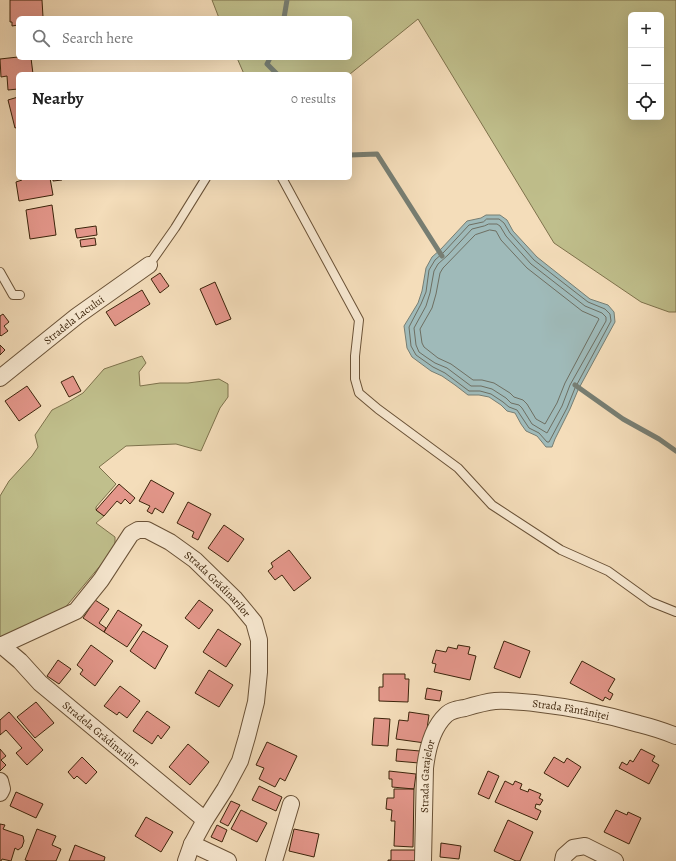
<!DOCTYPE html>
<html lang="en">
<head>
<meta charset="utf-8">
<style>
	:root { --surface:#fff; --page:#f6f6f6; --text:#222; --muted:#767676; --line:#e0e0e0 }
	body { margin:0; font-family:Alegreya,serif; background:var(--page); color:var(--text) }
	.controls { position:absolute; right:12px; top:12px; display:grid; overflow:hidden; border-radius:6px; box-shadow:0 4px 16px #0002 }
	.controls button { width:36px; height:36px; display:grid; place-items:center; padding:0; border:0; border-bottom:1px solid var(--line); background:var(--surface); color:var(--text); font:20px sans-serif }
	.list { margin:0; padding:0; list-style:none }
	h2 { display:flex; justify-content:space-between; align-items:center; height:52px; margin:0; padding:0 16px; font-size:17px }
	h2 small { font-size:13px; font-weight:400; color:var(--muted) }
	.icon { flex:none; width:22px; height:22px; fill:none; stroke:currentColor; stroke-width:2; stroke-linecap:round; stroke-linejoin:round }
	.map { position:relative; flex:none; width:676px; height:861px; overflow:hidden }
	.search { position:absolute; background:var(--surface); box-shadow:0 4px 16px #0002; left:16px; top:16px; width:336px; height:44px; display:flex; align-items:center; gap:10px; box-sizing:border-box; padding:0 14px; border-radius:6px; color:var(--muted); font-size:15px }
	.panel { position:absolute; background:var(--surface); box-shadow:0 4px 16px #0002; left:16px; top:72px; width:336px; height:108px; border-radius:6px }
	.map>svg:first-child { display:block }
	.green { fill:#c0bf8c; stroke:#7e724c; fill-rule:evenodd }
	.water { fill:#9fbab9; stroke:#777e73 }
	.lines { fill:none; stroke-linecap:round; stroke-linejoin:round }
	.shore { stroke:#6e6f62; stroke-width:1 }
	.stream { stroke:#777e73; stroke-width:5 }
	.building { fill:#e3968a; stroke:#3c240b }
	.service-casing { stroke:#6a5237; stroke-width:10 }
	.minor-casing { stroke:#6a5237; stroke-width:18 }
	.service { stroke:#f8e9d2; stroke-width:8 }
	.minor { stroke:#f8e9d2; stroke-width:16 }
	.labels { text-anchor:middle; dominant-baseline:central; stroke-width:4; stroke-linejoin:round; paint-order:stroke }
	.street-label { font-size:11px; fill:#3c240b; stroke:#f8e9d2 }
</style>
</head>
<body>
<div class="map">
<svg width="676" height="861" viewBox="0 0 676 861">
	<rect width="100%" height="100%" fill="#f4ddba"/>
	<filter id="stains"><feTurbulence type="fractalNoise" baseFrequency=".005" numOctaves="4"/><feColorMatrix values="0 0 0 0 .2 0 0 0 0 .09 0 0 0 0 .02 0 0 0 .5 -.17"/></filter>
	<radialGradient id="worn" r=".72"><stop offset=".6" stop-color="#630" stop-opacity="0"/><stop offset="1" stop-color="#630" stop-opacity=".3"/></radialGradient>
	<path class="green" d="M212 0H676V312H669L641 302 554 243 418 19 350 74H244L237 58H350V18H219ZM631 15H661V117H631Z
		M142 356 146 363 139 372 140 386 160 383H188L219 379 228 384V397L220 408 201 451 176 444 126 446 99 467 116 484 96 507V510L104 516 96 523 115 537V548L64 609 0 638V496L9 481 32 456 38 447 35 435 52 410 68 402 83 393 104 369Z"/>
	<path class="water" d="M486 215H500L507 220 513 231 537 257 590 299 608 305 614 312 615 322 578 390 570 409 555 439 552 447H546L537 436 526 431 521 424 515 413 507 411 501 405 489 397 479 395H468L455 385 442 376 431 371 412 357 407 348 404 326 418 303 422 291 426 268 432 257 441 249 467 221 481 218Z"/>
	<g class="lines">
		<path class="shore" d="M487 219H499L504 223 510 233 534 260 588 302 605 309 610 314 611 321 575 388 567 408 549 442H547L539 433 529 428 517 410 509 407 503 402 491 394 480 391H469L445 373 433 367 416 355 411 346 409 327 421 304 426 292 429 270 435 260 444 252 469 225 483 222Z
			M489 224H497L500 226 506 236 531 264 585 306 602 313 606 317V321L570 385 562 406 547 433 532 424 522 408 519 405 511 403 506 398 492 389 481 386H471L447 368 435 363 426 357 419 352 416 345 414 328 426 306 430 293 434 271 438 264 448 255 472 229 484 226Z
			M490 230 496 231 501 240 527 268 582 311 598 318 599 319 565 383 557 403 545 424 536 419 527 404 523 400 514 397 510 393 494 383 482 380H473L451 364 438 358 424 347 422 343 420 329 432 308 436 294 440 273 443 268 475 235Z"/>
		<path class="stream" d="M284 18 287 0
			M270 58 267 64 277 74
			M350 155 377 154 442 256
			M575 385 623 419 659 439 676 451"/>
	</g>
	<path class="building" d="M10 0H42L43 17H40V18H18V25L12 26V22H10Z
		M18 57V58H31L33 74H18V89L8 90 7 76 1 77 0 59Z
		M18 97V127L15 128 8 100Z
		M22 178H50L53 195 19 201 16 182 22 180Z
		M53 178H61L62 180 53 181Z
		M52 205 56 235 30 239 26 210Z
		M96 226 97 235 77 238 75 229Z
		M95 238 96 245 81 247 80 240Z
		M160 273 169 286 160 293 151 279Z
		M215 282 231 319 216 325 200 289Z
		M142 290 150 304 115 326 106 312Z
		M3 314 9 322 4 326 8 331 1 336 0 335V316Z
		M0 345 5 350 0 355Z
		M73 376 81 391 69 397 61 382Z
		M27 386 41 406 19 421 5 401Z
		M151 480 174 493 163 513 155 508 152 514 147 511 150 506 139 501Z
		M119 484 135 498 130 504 125 499 121 504 117 501 104 516 96 510Z
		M188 502 211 514 198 540 192 537 194 532 177 523Z
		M224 525 244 539 228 562 208 548Z
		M289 550 311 578 294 591 282 575 275 580 268 571 273 567 271 563Z
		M95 600 109 609 99 623 106 628 104 632 83 618Z
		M199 600 213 610 199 629 185 618Z
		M118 610 142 625 127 647 104 632Z
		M218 629 241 644 226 667 203 652Z
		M143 631 168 646 155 669 130 651Z
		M504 641 530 651 520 678 494 668Z
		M91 645 113 661 95 686 80 674 83 670 77 665Z
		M458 645 470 647 468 654 476 656 470 680 434 672 436 664 432 663 436 650 446 652 448 647 457 649Z
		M58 660 71 669 59 684 47 676Z
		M582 661 615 679 608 691 613 694 610 700 605 697 603 701 570 683Z
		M209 670 233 685 219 707 195 693Z
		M383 674H405V679H409L408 702 379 701V687H383Z
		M120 686 140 701 127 718 119 712 117 715 104 706Z
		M427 688 442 691 440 701 425 699Z
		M36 702 54 723 35 738 17 717Z
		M147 711 170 727 161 739 158 735 152 744 133 731Z
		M9 712 43 750 27 765 16 753 22 748 6 730 0 735V720Z
		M409 712 429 715 425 743 396 739 399 720 408 721Z
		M374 718 390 719 388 746 372 745Z
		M267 742 297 756 285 781 280 778 275 787 259 779 264 768 256 765Z
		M188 744 209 762 190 785 169 767Z
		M0 749 6 756 1 760 6 765 0 771Z
		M397 749 420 751 419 763 396 761Z
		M641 749 655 756 652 761 659 765 649 784 619 768 622 762 627 765 630 760 633 762Z
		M82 757 97 772 86 784 77 776 74 779 68 772Z
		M554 757 564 763 567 758 581 767 568 787 544 773Z
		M389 771 416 774 414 789 392 787V779H389Z
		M488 771 499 776 489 799 478 794Z
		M505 781 513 785 515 781 522 784 520 789 528 792 529 789 541 794 539 798 543 800 540 805 536 804 535 808 541 811 537 820 495 802Z
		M259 786 282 797 276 811 252 800Z
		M394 789H414L413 847 394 846 395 821H391L392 810 386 809 387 798H394Z
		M16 792 43 804 36 818 10 806Z
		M231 801 240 805 228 826 220 822Z
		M241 810 267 823 257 842 231 829Z
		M616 810 627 815 628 812 641 818 629 844 604 832Z
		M146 817 173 832 161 852 135 836Z
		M508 820 533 832 520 861H516L494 851Z
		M0 824 5 825 3 829 23 836 24 841 22 847 18 850 15 848 11 861 2 859 1 861H0Z
		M217 825 227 830 222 842 211 837Z
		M37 829 56 836 52 845 61 849 56 861H29L25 860Z
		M294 829 319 834 314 857 289 851Z
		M441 843 461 846 459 859 440 857Z
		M75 845 105 857 104 861H69Z
		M391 850H415V861H388V860H391Z"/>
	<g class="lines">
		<g class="service-casing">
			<path id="service" d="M282 178 359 320 355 356V379L359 393 378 409 458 468 492 505 561 550 608 571 651 602 676 612
				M149 265 175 228 206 178
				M0 272 13 295H20"/>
		</g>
		<g class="minor-casing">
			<g id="minor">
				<path id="s1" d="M0 378 77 316 149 265"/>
				<path id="s2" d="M1 645 20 661 40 683 205 820"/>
				<path id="s3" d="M0 646 76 611 101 580 131 534 138 530H147L170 542 195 560 235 599 254 622 259 640V672L256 702 247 737 240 761 225 789 205 820 192 844 186 861"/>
				<path d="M0 781 2 789 0 793"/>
				<path d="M192 844 228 861"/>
				<path d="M274 861 291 804"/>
				<path id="s4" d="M423 861 425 768C427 751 432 728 446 715 451 710 458 709 465 708 475 705 485 702 495 701 507 700 521 702 534 703 569 707 605 714 639 724 651 727 664 731 676 736"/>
				<path d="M563 861 564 856 573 848 585 846 615 861"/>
			</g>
		</g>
		<use href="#service" class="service"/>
		<use href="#minor" class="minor"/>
	</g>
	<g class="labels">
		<g class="street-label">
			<text stroke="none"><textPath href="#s1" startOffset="94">Stradela Lacului</textPath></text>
			<text stroke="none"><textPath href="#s3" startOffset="285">Strada Grădinarilor</textPath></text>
			<text stroke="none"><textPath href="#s4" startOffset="279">Strada Fântâniței</textPath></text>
			<text stroke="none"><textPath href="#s2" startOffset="134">Stradela Grădinarilor</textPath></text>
			<text stroke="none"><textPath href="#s4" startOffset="85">Strada Garajelor</textPath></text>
		</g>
	</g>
	<rect width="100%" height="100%" filter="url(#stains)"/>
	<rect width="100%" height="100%" fill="url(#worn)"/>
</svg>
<div class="controls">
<button>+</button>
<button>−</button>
<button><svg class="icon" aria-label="locate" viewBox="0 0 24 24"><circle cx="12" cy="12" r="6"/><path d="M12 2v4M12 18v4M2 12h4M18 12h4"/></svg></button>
</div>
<div class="search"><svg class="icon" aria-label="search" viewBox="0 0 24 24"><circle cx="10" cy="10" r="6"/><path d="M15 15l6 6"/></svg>Search here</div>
<section class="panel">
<h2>Nearby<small>0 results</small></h2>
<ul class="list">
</ul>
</section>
</div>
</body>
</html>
